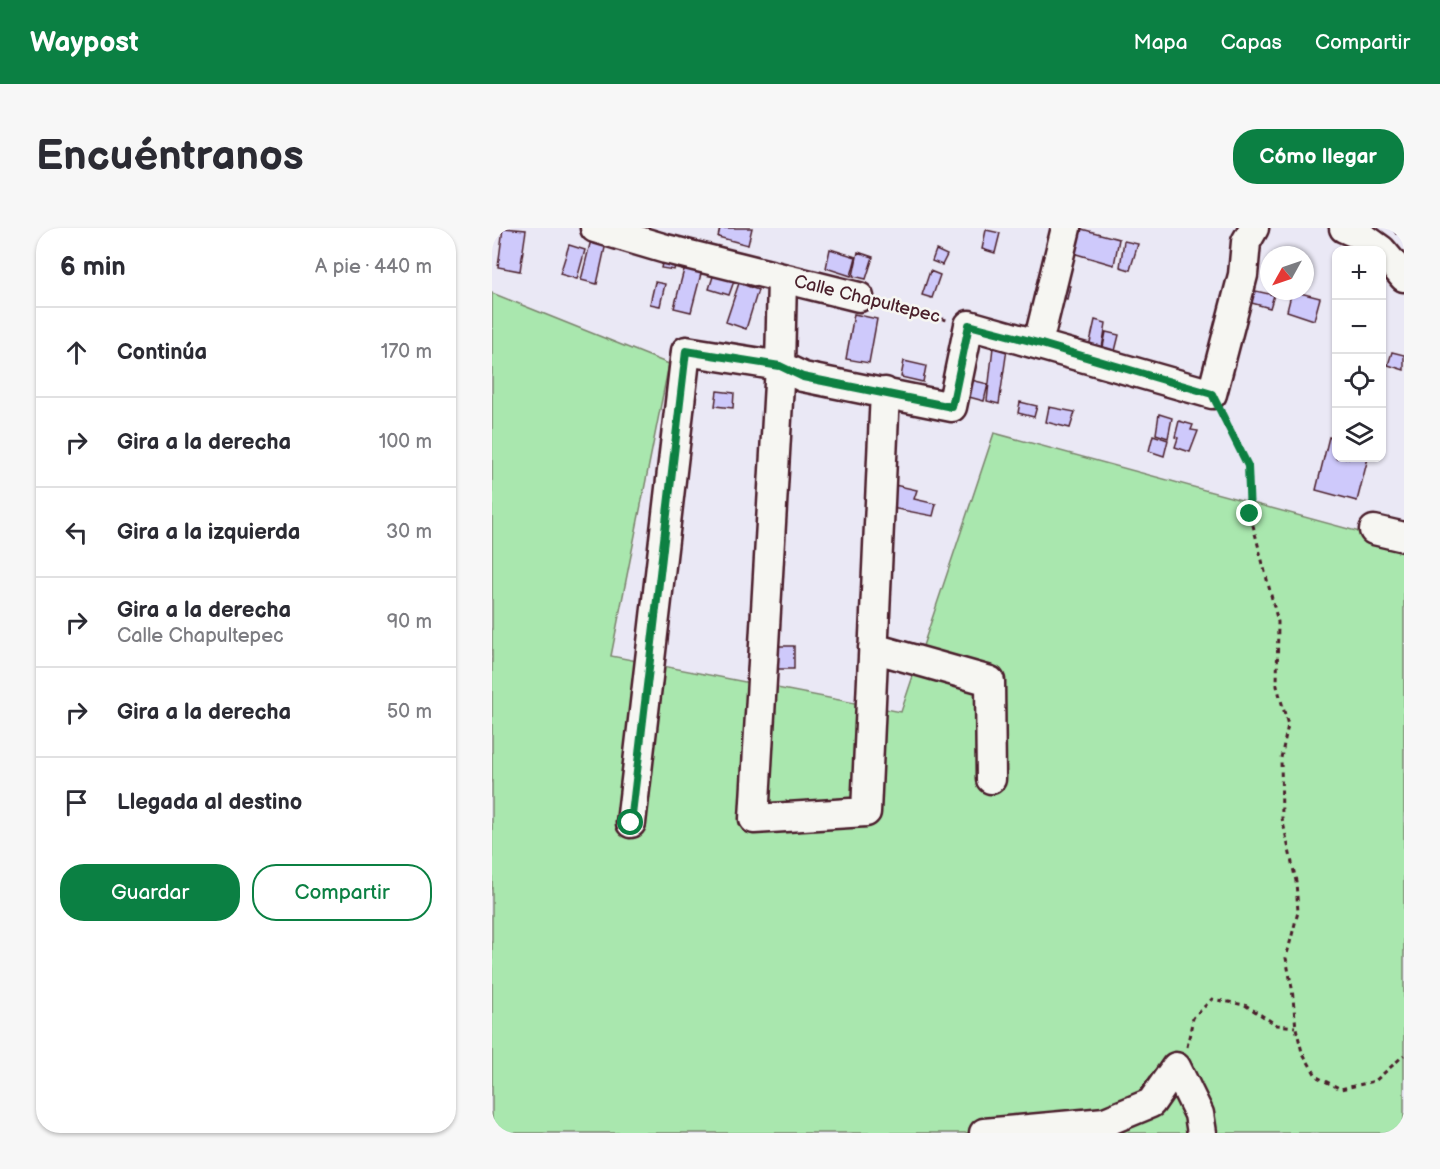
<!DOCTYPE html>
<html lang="es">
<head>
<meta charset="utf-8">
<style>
	:root { --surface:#fff; --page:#f7f7f7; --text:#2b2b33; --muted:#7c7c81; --line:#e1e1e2; --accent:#0b8043 }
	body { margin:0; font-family:"Balsamiq Sans",sans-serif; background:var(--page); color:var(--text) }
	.controls { position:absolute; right:18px; top:18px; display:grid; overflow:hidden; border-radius:12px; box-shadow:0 2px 4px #0004 }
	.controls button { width:54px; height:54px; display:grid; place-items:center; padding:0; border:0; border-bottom:2px solid var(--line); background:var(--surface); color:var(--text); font:30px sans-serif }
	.compass { position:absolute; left:768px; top:18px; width:54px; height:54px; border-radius:50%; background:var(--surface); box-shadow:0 2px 4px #0004; rotate:230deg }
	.stop { position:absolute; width:18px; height:18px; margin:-14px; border:4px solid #0b8043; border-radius:50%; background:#fff }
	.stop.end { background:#0b8043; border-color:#fff; box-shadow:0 2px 6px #0008 }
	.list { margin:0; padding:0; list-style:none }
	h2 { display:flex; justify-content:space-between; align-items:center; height:78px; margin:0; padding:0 24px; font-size:26px }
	h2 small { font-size:20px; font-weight:400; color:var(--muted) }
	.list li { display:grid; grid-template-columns:39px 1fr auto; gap:18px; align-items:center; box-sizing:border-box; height:90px; padding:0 24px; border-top:2px solid var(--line) }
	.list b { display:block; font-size:22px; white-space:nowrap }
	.list p { margin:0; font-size:20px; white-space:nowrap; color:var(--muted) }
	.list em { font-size:20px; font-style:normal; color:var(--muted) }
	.actions { display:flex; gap:12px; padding:18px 24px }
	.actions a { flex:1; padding:14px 0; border:2px solid var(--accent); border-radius:24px; text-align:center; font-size:21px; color:var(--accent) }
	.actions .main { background:var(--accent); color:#fff }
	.icon { flex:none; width:33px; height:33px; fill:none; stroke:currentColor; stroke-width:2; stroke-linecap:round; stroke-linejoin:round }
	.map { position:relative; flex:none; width:912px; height:905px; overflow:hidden; border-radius:24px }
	header { display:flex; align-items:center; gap:36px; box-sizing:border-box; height:84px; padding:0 30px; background:var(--accent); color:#fff }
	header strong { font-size:28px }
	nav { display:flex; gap:33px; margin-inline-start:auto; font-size:21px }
	.intro { display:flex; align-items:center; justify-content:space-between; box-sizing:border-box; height:144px; padding:0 36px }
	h1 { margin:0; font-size:42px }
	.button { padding:15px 27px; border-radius:24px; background:var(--accent); color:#fff; font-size:21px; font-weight:700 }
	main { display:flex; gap:36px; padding:0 36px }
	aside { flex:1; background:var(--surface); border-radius:24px; box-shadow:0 2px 4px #0004 }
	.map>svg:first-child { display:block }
	.green { fill:#a9e7ae; stroke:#7a836c; stroke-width:1.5 }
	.building { fill:#cec9fb; stroke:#4a1f2b; stroke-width:1.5 }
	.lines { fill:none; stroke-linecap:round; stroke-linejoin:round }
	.minor-casing { stroke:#4a1f2b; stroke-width:33 }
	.path { stroke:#4a1f2b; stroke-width:3; stroke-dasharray:4.5 4.5; stroke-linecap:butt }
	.minor { stroke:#f6f6f2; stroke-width:28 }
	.route { stroke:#0b8043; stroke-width:8 }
	.labels { text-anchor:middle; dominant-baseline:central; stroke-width:5; stroke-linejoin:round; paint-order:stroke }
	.street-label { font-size:18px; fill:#4a1f2b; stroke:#f6f6f2 }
</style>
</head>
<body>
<header>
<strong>Waypost</strong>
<nav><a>Mapa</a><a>Capas</a><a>Compartir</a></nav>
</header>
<div class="intro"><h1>Encuéntranos</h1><a class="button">Cómo llegar</a></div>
<main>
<aside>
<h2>6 min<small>A pie · 440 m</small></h2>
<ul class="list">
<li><svg class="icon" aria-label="ahead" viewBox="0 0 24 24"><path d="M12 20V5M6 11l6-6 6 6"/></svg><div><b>Continúa</b></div><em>170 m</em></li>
<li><svg class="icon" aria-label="right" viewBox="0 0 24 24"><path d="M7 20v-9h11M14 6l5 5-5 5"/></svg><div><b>Gira a la derecha</b></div><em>100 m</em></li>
<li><svg class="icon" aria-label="left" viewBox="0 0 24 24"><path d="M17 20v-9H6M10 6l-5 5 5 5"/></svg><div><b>Gira a la izquierda</b></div><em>30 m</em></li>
<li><svg class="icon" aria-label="right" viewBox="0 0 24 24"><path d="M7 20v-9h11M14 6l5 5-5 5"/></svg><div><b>Gira a la derecha</b><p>Calle Chapultepec</p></div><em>90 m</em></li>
<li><svg class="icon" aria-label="right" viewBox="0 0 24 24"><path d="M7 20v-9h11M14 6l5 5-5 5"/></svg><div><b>Gira a la derecha</b></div><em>50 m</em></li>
<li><svg class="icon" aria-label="arrive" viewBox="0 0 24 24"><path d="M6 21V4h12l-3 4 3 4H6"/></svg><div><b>Llegada al destino</b></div></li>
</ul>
<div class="actions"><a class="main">Guardar</a><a>Compartir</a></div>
</aside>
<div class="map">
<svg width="912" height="905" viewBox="0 0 912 905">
	<rect width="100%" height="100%" fill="#eae8f5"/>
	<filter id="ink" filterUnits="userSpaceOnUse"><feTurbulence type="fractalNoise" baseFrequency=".0167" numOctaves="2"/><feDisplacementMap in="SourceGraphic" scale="12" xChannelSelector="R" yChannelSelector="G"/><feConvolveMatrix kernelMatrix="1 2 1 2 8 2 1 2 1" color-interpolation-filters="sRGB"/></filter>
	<g filter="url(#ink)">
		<path class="green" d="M0 65 177 136 119 428 409 484 502 205 912 316V905H0Z"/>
		<path class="building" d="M11 0 34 2 28 43 6 39Z
			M228 0H260L256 17 226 9Z
			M586 0 627 11 622 37 574 23Z
			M901 0H912V2L904 6Z
			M494 2 508 5 503 25 490 21Z
			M99 12 114 15 105 56 89 52Z
			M632 13 646 16 638 42 628 39Z
			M77 17 93 22 85 51 68 46Z
			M338 21 364 29 359 48 334 40Z
			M444 22 455 27 450 37 440 33Z
			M173 23 186 26 182 42 169 40Z
			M366 24 381 29 374 51 361 48Z
			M194 34 211 38 199 84 182 80Z
			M225 36 246 42 237 67 217 61Z
			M438 43 448 47 440 70 430 67Z
			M163 54 173 56 168 78 158 76Z
			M247 55 266 62 254 101 234 94Z
			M570 56 578 58 575 71 566 68Z
			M759 62 782 67 778 80 756 74Z
			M800 63 828 70 822 92 795 83Z
			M362 86 385 91 377 135 354 131Z
			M603 92 614 95 609 126 596 123Z
			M614 104 627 107 623 123 611 119Z
			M501 119 515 121 507 176 495 173Z
			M900 124 912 127V142L896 137Z
			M412 133 434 138 431 154 409 149Z
			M475 151 496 156 492 173 466 166Z
			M225 163 242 165 241 180 223 178Z
			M528 174 545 178 542 189 526 185Z
			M557 179 583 184 578 200 554 194Z
			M667 186 680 190 676 210 664 206Z
			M687 193 701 197 699 202 706 203 698 224 683 219 686 210 683 209Z
			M661 207 676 212 672 228 657 223Z
			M837 209 844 211V230H876L865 273 824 262Z
			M398 256 425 262 422 271 444 276 441 288 394 279Z
			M275 418H302V441H275Z"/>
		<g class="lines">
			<g class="minor-casing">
				<path id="minor" d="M103 0 174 21 367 69
					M852 0 868 7 889 22
					M890 23 912 49
					M290 50 288 138 262 591 374 584 393 164
					M546 115 574 0
					M882 302 912 309
					M381 420 498 453 499 551
					M139 595 194 123 288 138 311 149 460 179 477 97 720 166 751 47 754 14 762 0
					M492 905 613 894 659 875 684 839 707 886 710 905"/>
			</g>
			<path class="path" d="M389 75 455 92
				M729 187 756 238 758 286 786 394 785 458 796 497 789 530 790 590 804 653 806 684 794 730 800 760 804 800 810 824 825 849 849 861 883 853 912 827
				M695 819 701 790 720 771 753 777 785 797 803 799"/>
			<use href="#minor" class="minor"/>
		</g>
	</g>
	<g class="lines" filter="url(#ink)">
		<path class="route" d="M139 595 194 123 288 138 311 149 460 179 477 97 546 115 720 166 756 238 758 286"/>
	</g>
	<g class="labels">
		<g class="street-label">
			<text transform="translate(375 71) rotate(14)">Calle Chapultepec</text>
		</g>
	</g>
</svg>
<div class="controls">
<button>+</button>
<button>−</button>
<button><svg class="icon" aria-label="locate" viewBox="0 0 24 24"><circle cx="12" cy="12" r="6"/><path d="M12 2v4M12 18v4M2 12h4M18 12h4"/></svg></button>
<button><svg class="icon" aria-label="layers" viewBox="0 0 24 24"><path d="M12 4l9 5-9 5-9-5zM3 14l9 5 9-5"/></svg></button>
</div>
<svg class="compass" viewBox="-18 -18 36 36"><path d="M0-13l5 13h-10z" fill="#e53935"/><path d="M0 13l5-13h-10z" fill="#7c7c81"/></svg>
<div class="stop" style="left:139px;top:595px"></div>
<div class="stop end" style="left:758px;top:286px"></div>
</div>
</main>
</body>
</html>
